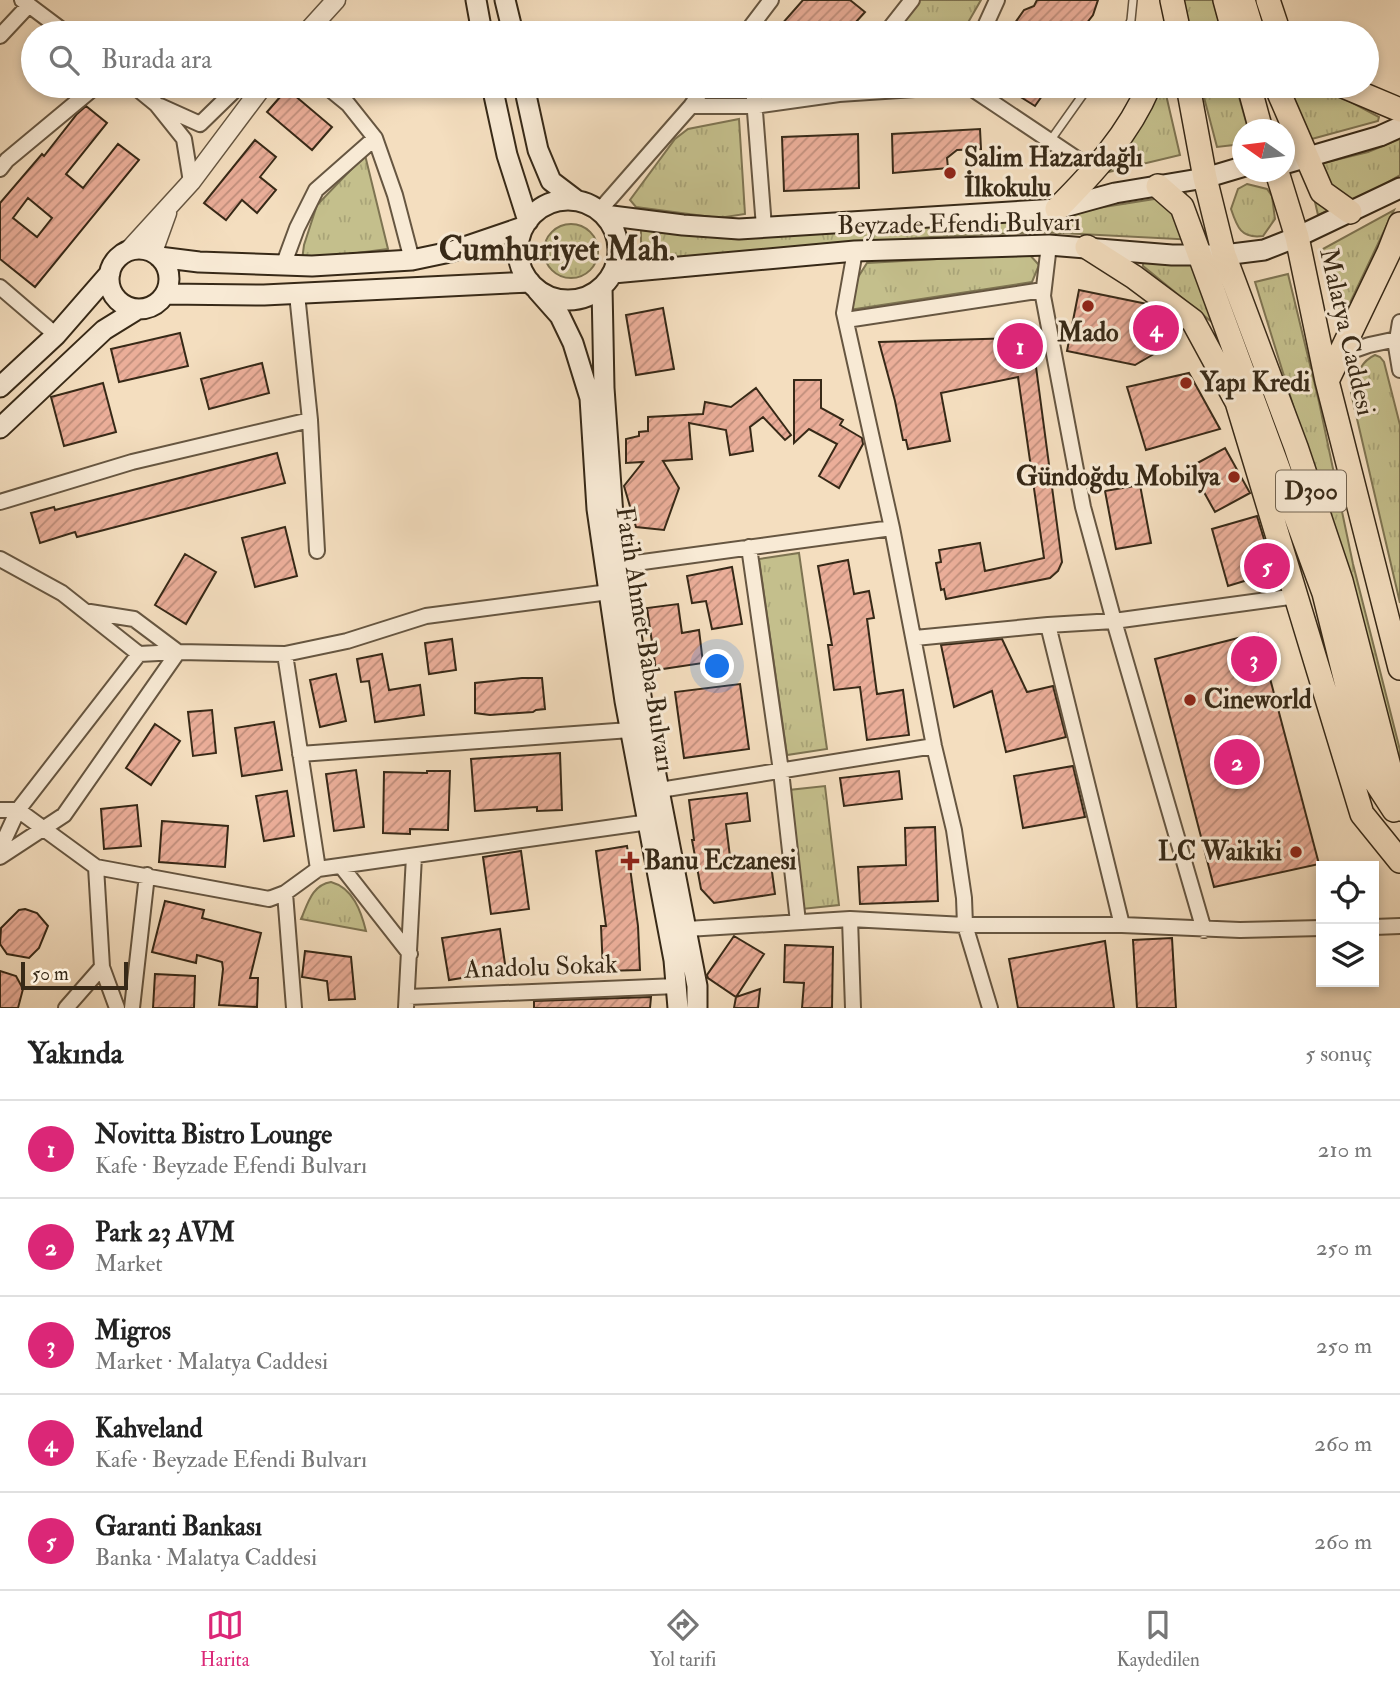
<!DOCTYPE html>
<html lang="tr">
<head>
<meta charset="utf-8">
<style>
	:root { --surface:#fff; --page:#f2f2f2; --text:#222; --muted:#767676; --line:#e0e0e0; --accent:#db2777 }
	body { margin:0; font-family:"IM FELL Double Pica",serif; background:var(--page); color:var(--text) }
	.controls { position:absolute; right:21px; bottom:21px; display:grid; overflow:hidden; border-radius:0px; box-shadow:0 4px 10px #0003 }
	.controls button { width:63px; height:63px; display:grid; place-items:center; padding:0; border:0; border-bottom:2px solid var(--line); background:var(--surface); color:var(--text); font:35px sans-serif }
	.compass { position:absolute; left:1232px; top:119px; width:63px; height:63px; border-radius:50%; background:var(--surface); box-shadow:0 4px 10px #0003; rotate:284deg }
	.scale { position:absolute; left:21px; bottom:18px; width:107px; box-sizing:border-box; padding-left:7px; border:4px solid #372917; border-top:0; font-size:19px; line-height:24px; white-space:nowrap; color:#372917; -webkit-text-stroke:5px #f8ead5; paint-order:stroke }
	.you { position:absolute; left:718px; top:667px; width:24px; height:24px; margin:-18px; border:5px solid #fff; border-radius:50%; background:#1a73e8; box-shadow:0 0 0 10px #1a73e833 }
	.badge { display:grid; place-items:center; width:46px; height:46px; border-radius:50%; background:var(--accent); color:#fff; font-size:23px; font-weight:700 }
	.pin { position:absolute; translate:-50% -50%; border:4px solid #fff; box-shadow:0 2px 7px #0006 }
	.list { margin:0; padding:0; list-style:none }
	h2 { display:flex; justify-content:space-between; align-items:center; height:91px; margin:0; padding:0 28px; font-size:30px }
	h2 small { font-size:23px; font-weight:400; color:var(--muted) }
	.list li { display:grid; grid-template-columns:46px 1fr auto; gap:21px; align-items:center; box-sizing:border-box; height:98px; padding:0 28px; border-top:2px solid var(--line) }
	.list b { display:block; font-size:26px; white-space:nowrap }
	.list p { margin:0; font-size:23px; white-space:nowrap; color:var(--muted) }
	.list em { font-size:23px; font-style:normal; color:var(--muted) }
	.icon { flex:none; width:38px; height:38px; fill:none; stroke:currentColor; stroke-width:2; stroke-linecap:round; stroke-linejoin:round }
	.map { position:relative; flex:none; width:1400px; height:1008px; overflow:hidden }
	.search { position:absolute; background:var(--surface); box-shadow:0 4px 10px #0003; left:21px; right:21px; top:21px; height:77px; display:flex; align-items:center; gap:18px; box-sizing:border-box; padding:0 24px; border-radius:38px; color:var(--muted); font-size:26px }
	.sheet { height:581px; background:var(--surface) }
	nav { display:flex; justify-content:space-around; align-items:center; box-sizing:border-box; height:98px; border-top:2px solid var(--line); background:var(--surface); font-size:19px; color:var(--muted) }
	nav a { display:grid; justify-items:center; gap:4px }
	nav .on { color:var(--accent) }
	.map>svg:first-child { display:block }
	.grass { fill:url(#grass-tufts); stroke:#7e7452; stroke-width:2 }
	.building { fill:url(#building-hatch); stroke:#372917; stroke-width:2; fill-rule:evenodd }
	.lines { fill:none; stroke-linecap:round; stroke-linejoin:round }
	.service-casing { stroke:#665641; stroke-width:10 }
	.minor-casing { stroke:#665641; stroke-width:18 }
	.tertiary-casing { stroke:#665641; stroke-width:21 }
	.secondary-casing { stroke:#372917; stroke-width:23 }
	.trunk-casing { stroke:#372917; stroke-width:26 }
	.service { stroke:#f8ead5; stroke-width:7 }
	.minor { stroke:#f8ead5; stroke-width:14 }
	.tertiary { stroke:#f8ead5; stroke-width:18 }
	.secondary { stroke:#f8ead5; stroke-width:19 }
	.trunk { stroke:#f4debf; stroke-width:23 }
	.poi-dot { fill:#8f2418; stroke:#f8ead5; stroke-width:2.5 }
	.labels { text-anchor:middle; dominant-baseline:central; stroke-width:6; stroke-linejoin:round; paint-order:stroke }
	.shield { fill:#f8ead5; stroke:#716350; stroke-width:2 }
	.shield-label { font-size:24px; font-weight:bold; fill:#372917 }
	.poi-label { font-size:26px; font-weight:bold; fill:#372917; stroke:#f8ead5; text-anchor:start }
	.street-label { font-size:26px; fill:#372917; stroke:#f8ead5 }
	.district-label { font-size:33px; font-weight:bold; fill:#372917; stroke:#f8ead5 }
</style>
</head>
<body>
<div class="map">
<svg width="1400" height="1008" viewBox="0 0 1400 1008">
	<defs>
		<pattern id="grass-tufts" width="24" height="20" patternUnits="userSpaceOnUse" patternTransform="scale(1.75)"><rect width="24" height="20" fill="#c4bf8c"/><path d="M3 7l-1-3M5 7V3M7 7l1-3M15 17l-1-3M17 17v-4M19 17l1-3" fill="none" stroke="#a9a478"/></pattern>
		<pattern id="building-hatch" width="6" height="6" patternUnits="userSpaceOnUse" patternTransform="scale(1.75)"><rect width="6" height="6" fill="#ebae99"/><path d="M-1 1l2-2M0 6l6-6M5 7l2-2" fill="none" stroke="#bf8e7c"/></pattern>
	</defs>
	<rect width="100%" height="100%" fill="#f4debf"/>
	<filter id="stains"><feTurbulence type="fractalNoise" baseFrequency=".00286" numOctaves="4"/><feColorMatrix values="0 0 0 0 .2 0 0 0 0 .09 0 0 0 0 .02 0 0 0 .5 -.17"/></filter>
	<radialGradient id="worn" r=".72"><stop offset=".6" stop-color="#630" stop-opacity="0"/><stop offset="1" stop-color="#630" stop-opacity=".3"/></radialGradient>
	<path class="grass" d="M920 0H981L962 33H895Z
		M1182 0H1213L1222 33H1190Z
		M1159 86H1164L1180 155 1109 172 1138 127Z
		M1201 86H1236L1248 129 1242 130V144L1217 147Z
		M1278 86H1321L1379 117 1378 121 1297 143Z
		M739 119 745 214 719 218 636 207 630 200 675 139 688 129Z
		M1400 139V175L1378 188 1318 215 1307 167 1368 152Z
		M365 155 388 249 302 260 304 245 317 205Z
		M1247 184 1267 189 1272 196 1275 219 1263 236C1241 239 1237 227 1231 209L1238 189Z
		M1186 194 1196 240 1041 232 931 237 641 262V230L700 236 1085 210Z
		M1394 210 1340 324 1321 250Z
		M544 251a27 27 0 1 1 54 0a27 27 0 1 1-54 0Z
		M1029 254 1039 265 1032 282 849 310 855 282 867 263Z
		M1143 261 1210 263 1224 332 1143 266Z
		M1288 274 1319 402 1353 564 1400 750V783L1338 551 1255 282Z
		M1375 355 1380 357 1384 362 1400 425V603L1351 393C1356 378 1359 362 1375 355Z
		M799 553 827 749 787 755 759 559Z
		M825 786 839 905 802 909 789 790Z
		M331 882C353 888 361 911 366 931L301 919C308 903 312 885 331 882Z"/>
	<path class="building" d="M803 0H850L865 12 846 33H774Z
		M1037 0H1098L1093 15 1079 33H1008L1024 10 1034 6Z
		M1003 86H1049L1035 106Z
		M287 89 332 127 312 150 267 112Z
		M86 106 107 123 66 174 83 188 118 144 139 160 35 287 0 259V203L42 154 44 156 77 114ZM28 198 52 218 37 237 13 218Z
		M980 129 981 149 957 150 947 158 948 168 893 173 892 134Z
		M858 134 859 188 784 191 782 137Z
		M255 140 276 157 260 177 276 190 257 213 242 200 226 220 204 203Z
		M1079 290 1147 304 1163 316 1159 351 1135 365 1067 351Z
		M663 308 674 369 636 375 626 315Z
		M180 333 188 366 119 382 111 349Z
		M1022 338 1029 342 1034 352 1062 562 1058 571 1050 578 946 599 944 589 941 590 936 563 941 562 939 550 980 543 985 571 1044 558 1018 377 941 393 950 441 908 449 906 440H903L895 401 879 342Z
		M262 363 269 393 209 409 201 379Z
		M1189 373 1220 429 1146 450 1127 387Z
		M794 380H821V408L843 420 840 425 862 438 863 444 839 488 819 476 837 444 809 429 794 443Z
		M103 383 116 432 64 446 51 397Z
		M756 388 791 435 785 440 763 417 750 427 753 451 730 455 726 430 689 423 692 459 663 461 679 488 664 530 636 527 624 486 643 462 626 463V439L639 436V432L648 431V417L703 414 705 402 731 407Z
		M1225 448 1250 493 1215 512 1190 467Z
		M277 453 285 483 77 537 75 532 40 543 31 513 54 507 55 510Z
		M1140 485 1151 543 1116 549 1105 491Z
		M1257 516 1274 572 1228 586 1212 529Z
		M285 527 297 576 255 587 242 538Z
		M185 554 216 572 186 624 155 605Z
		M848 560 854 594 869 591 874 618 867 619 877 694 903 690 909 735 867 740 860 687 834 690 828 645H832L818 566Z
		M732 567 742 624 712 629 706 601 692 603 687 576Z
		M678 604 682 633 699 630 703 663 656 670 647 608Z
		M1258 633 1319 864 1214 887 1155 659Z
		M452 639 456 670 429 674 425 643Z
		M1002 639 1027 692 1053 686 1066 737 1006 752 992 691 954 707 941 645Z
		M382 654 389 690 420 685 424 715 375 722 369 681 361 682 357 659Z
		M336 674 346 721 320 727 310 680Z
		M522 678H542L545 709 536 710 533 712 490 715 475 713V683Z
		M740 684 749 749 684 758 675 692Z
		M212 710 216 753 193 756 188 712Z
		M274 722 282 770 242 776 235 728Z
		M155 724 180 741 151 785 126 768Z
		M560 753 562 810 537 811V807L475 811 471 759Z
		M1073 766 1085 817 1023 828 1014 776Z
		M356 770 364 827 334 831 326 774Z
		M427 771H450L448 830 410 829V834L383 833 384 772 427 773Z
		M899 771 902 799 844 806 840 778Z
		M287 791 294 836 264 841 256 796Z
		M747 793 750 821 726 824 731 865 770 857 775 894 714 903 701 889 692 840H694L689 800Z
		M137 805 141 846 104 849 101 809Z
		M162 821 228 826 225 867 159 862Z
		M935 827 938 901 860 904 858 867 906 865 905 828Z
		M627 846 638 926 640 970 603 971 601 926H606L596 851Z
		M521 851 529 909 491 914 483 857Z
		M165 901 204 910 202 918 261 933 250 978H258L257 1007 219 1005 223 969 222 962 197 955 196 963 152 952Z
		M25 909 37 913 48 926 39 948 29 958 7 954 0 944 1 928 19 910Z
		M500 929 506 971 449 980 442 938Z
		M734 936 764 954 736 997 708 978 707 975Z
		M1172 938 1176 1008H1137L1133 940Z
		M1105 941 1114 1008H1018L1009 959Z
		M785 945 833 947 832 1008H802L804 983 784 982Z
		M305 951 351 957 355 999 329 1000 327 981 302 977Z
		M0 971 16 976 23 989 18 1008H0Z
		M155 974 195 976 194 1008H153Z
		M760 989 758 1008H734L736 997Z
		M651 997 650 1008H534V1001Z"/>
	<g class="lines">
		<g class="service-casing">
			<path id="service" d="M1126 33 1131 20 1133 0
				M1050 141 1089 86"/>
		</g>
		<g class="minor-casing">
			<path id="minor" d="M22 0 66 33
				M746 33 771 0
				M886 33 912 0
				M982 33 997 0
				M0 36 29 5
				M134 86 156 104 184 139 191 182
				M326 86 348 104 375 138 395 195 412 260
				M753 86 764 227
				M968 86 1095 171
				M160 106 200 124 239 86
				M691 106H755L839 94 930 88 936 86
				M0 169 7 160 96 86
				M599 211 691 106 705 86
				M1049 245 1043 296 1083 507 1114 621 1297 596
				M855 251 844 313 892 528 934 746 954 830 964 898 965 925 990 1008
				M283 266 297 228 316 190 375 138
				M0 287 56 335
				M297 294 310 420 317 551
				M846 320 1043 290
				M1400 322 1396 346 1400 370
				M1340 355 1369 345 1397 339
				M0 502 132 462 310 420
				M749 547 781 771 798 922
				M0 559 62 593 139 654 178 652 285 654 347 641 426 616 609 592
				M621 565 892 528
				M90 612 134 619 178 652
				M915 638 1048 625
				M285 654 318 869
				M300 754 630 730
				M660 790 934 746
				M0 810H18L96 867 102 967 117 1008
				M0 849 18 810 139 654
				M0 857 64 815 178 652
				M341 866 410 954
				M96 867 269 899 285 893 318 869 649 822
				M285 893 294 1008
				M850 919 853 1008
				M1122 925 1048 625 1114 621 1204 930
				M1374 927 1400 926
				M687 929 850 919 965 925H1122L1240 930 1321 928
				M408 997 677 986
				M66 1008 102 967
				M132 1008 147 875
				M406 1008 414 856"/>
		</g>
		<g class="tertiary-casing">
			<path id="tertiary" d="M306 33 336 0
				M128 251 191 182 263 86
				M153 252 167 213"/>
		</g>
		<g class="secondary-casing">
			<path id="secondary" d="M476 0 482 33
				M505 0 513 33
				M492 86 507 155 528 221
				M524 86 538 150 551 181 576 200
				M1284 164 1380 136 1400 127
				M518 250a50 50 0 1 1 100 0a50 50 0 1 1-100 0Z
				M604 215 683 225 739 229 1057 209 1115 193 1205 178 1242 167
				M109 279a30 30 0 1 1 60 0a30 30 0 1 1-60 0Z
				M159 257 199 262 312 266 412 260 450 252 523 227
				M613 273 855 251 1049 245 1172 255H1224L1264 250 1297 237 1400 188
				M602 287 604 388 614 530 643 708 697 986V1008
				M537 290 560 316 573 343 590 398 597 509 609 592 625 701 674 960 678 1008
				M165 294 264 295 530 282
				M0 387 56 335 110 273
				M0 428 104 330 138 309"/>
		</g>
		<g class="trunk-casing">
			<path id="trunk" d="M1172 0 1179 33
				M1225 0 1234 33
				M1243 0 1253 33
				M1268 0 1279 33
				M1188 86 1205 178 1224 255 1296 447 1341 581 1400 809
				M1249 86 1261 130
				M1276 86 1322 192 1350 212
				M1343 86 1400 110
				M1277 172 1297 237 1327 381 1400 668
				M1158 186 1182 207 1324 593 1368 770 1394 810
				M1057 209C1093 173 1129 134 1149 86
				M1087 247 1134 277 1193 321 1237 402 1362 814 1400 861
				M1327 381 1389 252 1400 224"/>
		</g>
		<use href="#service" class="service"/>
		<use href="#minor" class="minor"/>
		<use href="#tertiary" class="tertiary"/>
		<use href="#secondary" class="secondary"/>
		<use href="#trunk" class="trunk"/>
	</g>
	<g class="poi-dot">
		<circle cx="950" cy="173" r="7"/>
		<circle cx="1088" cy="306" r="7"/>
		<circle cx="1186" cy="383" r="7"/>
		<circle cx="1234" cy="477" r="7"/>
		<circle cx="1190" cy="700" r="7"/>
		<circle cx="1296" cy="852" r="7"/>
		<path d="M626.5 850.5h7v7h7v7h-7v7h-7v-7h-7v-7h7z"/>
	</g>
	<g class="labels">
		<rect class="shield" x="1276" y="470.5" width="70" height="41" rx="5"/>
		<g class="shield-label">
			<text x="1311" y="491">D300</text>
		</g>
		<g class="poi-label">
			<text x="964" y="158">Salim Hazardağlı<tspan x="964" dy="30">İlkokulu</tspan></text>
			<text x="1088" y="333" text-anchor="middle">Mado</text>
			<text x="1200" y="383">Yapı Kredi</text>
			<text x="1220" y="477" text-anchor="end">Gündoğdu Mobilya</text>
			<text x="1204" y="700">Cineworld</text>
			<text x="1282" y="852" text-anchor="end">LC Waikiki</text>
			<text x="644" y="861">Banu Eczanesi</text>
		</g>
		<g class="street-label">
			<text transform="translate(959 224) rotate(-1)">Beyzade Efendi Bulvarı</text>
			<text transform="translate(1347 332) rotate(77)">Malatya Caddesi</text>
			<text transform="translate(645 639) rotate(81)">Fatih Ahmet Baba Bulvarı</text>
			<text transform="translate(541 967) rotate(-2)">Anadolu Sokak</text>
		</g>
		<g class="district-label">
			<text x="557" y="249">Cumhuriyet Mah.</text>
		</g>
	</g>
	<rect width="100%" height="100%" filter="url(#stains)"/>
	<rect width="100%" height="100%" fill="url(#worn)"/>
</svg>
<div class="controls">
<button><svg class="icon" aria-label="locate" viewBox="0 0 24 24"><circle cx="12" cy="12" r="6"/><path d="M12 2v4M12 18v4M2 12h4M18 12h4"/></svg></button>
<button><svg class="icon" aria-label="layers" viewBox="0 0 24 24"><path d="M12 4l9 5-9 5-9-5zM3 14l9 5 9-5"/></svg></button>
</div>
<svg class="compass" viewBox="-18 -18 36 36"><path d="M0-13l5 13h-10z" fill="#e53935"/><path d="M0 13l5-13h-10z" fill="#767676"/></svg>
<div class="scale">50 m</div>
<div class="you"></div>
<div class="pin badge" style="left:1020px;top:346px">1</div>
<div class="pin badge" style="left:1237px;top:762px">2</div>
<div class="pin badge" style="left:1254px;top:659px">3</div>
<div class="pin badge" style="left:1156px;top:328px">4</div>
<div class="pin badge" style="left:1267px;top:566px">5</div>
<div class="search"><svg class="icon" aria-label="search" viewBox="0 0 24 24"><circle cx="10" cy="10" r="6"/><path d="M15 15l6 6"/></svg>Burada ara</div>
</div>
<section class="sheet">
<h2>Yakında<small>5 sonuç</small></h2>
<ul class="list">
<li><span class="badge">1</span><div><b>Novitta Bistro Lounge</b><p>Kafe · Beyzade Efendi Bulvarı</p></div><em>210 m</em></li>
<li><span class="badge">2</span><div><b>Park 23 AVM</b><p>Market</p></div><em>250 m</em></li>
<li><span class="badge">3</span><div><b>Migros</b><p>Market · Malatya Caddesi</p></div><em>250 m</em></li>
<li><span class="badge">4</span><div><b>Kahveland</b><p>Kafe · Beyzade Efendi Bulvarı</p></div><em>260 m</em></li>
<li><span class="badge">5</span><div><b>Garanti Bankası</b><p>Banka · Malatya Caddesi</p></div><em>260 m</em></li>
</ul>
</section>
<nav>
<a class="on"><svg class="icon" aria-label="map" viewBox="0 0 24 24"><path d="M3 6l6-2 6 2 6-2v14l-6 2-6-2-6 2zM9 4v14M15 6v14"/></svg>Harita</a>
<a><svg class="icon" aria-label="directions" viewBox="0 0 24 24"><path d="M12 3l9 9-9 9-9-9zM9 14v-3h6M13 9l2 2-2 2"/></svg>Yol tarifi</a>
<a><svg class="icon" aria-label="saved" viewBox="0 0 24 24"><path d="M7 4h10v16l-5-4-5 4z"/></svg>Kaydedilen</a>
</nav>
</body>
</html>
